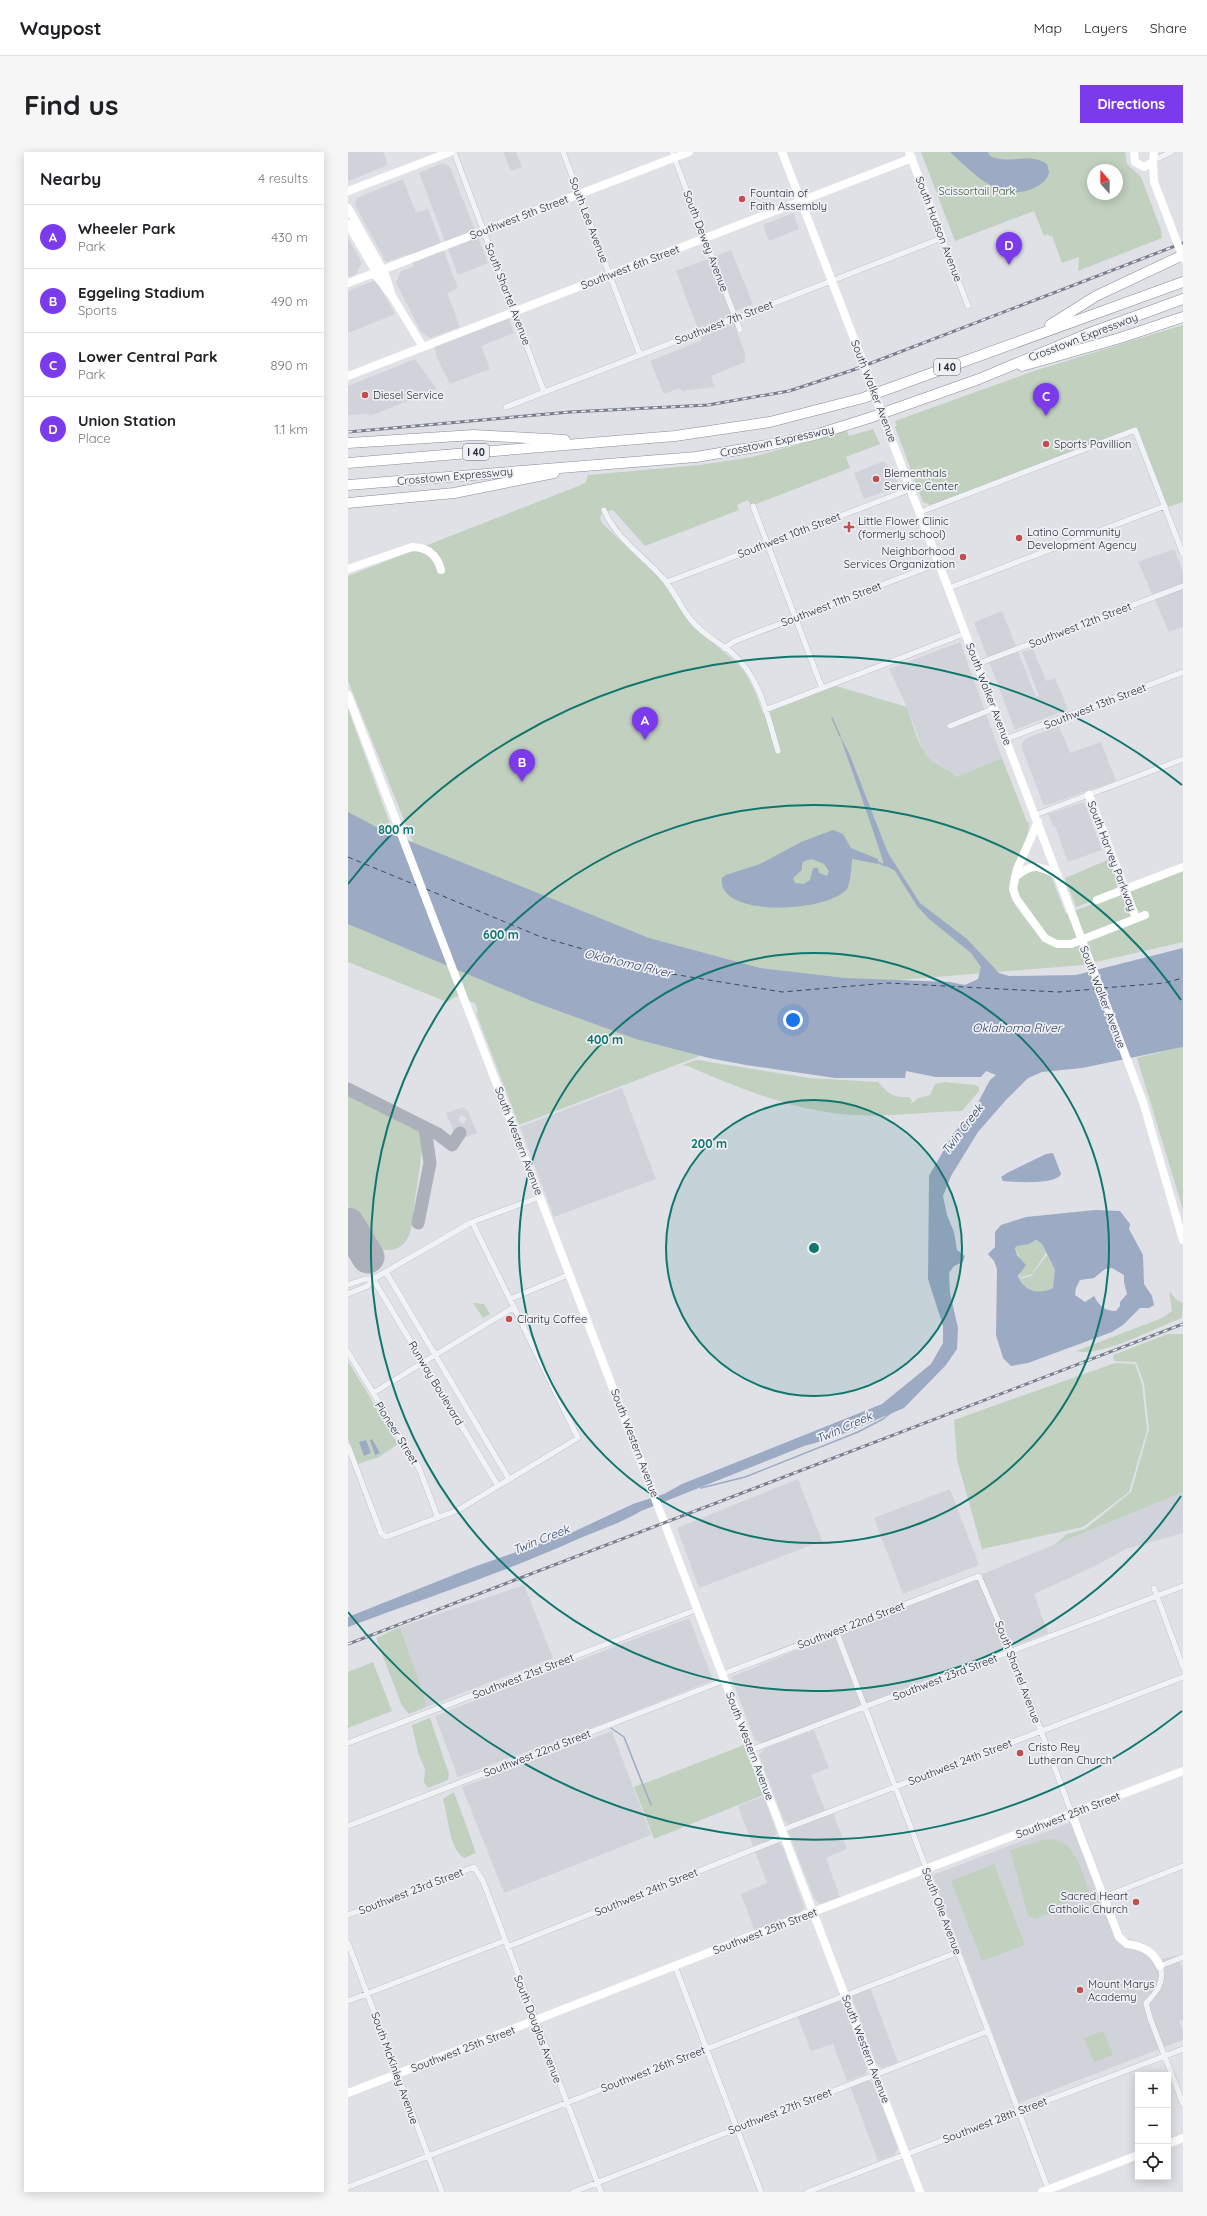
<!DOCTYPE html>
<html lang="en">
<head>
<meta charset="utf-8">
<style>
	:root { --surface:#fff; --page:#f6f6f6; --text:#202124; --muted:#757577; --line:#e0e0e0; --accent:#7c3aed }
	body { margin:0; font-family:Quicksand,sans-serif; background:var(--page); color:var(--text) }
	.controls { position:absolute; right:12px; bottom:12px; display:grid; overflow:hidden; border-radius:0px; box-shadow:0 2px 10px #0003 }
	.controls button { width:36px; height:36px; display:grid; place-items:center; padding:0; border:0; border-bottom:1px solid var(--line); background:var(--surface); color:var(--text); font:20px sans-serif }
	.compass { position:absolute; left:739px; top:12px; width:36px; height:36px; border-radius:50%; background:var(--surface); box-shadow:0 2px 10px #0003; rotate:339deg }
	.you { position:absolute; left:445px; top:868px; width:14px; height:14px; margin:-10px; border:3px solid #fff; border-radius:50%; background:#1a73e8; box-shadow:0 0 0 6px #1a73e833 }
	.badge { display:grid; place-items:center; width:26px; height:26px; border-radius:50%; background:var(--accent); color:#fff; font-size:13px; font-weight:700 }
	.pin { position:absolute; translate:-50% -33px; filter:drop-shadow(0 1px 2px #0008) }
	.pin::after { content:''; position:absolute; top:21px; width:14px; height:12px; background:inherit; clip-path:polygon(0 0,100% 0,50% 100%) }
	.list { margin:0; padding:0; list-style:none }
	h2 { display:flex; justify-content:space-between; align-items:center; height:52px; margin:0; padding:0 16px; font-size:17px }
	h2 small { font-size:13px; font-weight:400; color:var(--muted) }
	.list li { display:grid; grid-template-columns:26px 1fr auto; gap:12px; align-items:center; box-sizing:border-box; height:64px; padding:0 16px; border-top:1px solid var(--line) }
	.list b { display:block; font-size:15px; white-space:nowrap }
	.list p { margin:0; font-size:13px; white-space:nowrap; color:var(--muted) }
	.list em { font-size:13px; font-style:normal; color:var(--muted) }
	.icon { flex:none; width:22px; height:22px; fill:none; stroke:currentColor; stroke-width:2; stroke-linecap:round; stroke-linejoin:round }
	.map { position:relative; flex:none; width:835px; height:2040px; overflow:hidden; border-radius:0px }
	header { display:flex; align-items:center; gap:24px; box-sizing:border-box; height:56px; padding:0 20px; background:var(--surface); border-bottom:1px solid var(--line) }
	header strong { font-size:19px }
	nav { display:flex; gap:22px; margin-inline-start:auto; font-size:14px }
	.intro { display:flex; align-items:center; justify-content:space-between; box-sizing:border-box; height:96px; padding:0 24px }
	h1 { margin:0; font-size:28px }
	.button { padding:10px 18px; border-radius:0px; background:var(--accent); color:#fff; font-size:14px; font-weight:700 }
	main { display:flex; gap:24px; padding:0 24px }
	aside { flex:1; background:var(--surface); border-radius:0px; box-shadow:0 2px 10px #0003 }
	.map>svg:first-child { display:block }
	.built { fill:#d1d3db; fill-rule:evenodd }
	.green { fill:#c2d0c0; fill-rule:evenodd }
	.water { fill:#9caac4; fill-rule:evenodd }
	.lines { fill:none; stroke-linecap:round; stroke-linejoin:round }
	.stream { stroke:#9caac4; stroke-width:1.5 }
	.ferry { stroke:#37476c; stroke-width:1; stroke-dasharray:5 4; stroke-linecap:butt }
	.taxiway { stroke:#acb0bb; stroke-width:13 }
	.runway { stroke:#acb0bb; stroke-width:33 }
	.street-casing { stroke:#a8abb4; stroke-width:6 }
	.highway-casing { stroke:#878c9c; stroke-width:11 }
	.street { stroke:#f1f2f5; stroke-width:5.5 }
	.secondary { stroke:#fff; stroke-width:8 }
	.highway { stroke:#fff; stroke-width:10 }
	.rail-casing { stroke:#797e8f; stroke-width:3 }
	.rail { stroke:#eef0f4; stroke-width:1.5; stroke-dasharray:4.5; stroke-linecap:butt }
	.secondary-bridge { stroke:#fff; stroke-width:8 }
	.ring { fill:none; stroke:#0f766e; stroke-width:2 }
	.poi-dot { fill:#c24e4e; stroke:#eef0f4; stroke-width:1.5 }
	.labels { text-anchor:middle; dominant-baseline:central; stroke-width:3.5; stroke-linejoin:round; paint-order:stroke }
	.shield { fill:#eef0f4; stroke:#646873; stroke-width:1 }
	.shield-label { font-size:10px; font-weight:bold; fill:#292d3c }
	.park-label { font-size:11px; fill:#395738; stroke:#eef0f4 }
	.poi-label { font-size:11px; fill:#292d3c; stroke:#eef0f4; text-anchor:start }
	.street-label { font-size:11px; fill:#292d3c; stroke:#eef0f4 }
	.water-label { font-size:12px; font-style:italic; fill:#37476c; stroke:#eef0f4 }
	.centre { fill:#0f766e; stroke:#eef0f4; stroke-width:2 }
	.ring-label { font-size:12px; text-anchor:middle; font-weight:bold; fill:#0f766e; stroke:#eef0f4; stroke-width:3.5; stroke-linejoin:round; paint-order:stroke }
</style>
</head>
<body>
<header>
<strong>Waypost</strong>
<nav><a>Map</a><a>Layers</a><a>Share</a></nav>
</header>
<div class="intro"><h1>Find us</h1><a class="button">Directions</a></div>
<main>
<aside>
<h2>Nearby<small>4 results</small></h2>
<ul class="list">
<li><span class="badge">A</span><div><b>Wheeler Park</b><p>Park</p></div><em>430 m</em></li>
<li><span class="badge">B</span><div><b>Eggeling Stadium</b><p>Sports</p></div><em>490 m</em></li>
<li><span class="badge">C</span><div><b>Lower Central Park</b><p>Park</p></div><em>890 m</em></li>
<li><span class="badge">D</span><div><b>Union Station</b><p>Place</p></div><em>1.1 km</em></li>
</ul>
</aside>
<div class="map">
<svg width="835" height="2040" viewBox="0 0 835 2040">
	<rect width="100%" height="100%" fill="#dfe1e7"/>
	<path class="built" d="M0 0H35L40 13 0 29Z
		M155 0H168L174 15 163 19Z
		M94 11 102 15 140 111 110 123 71 21Z
		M55 27 68 61 80 57 110 136 99 141 112 175 82 186 73 180 48 131 52 120 66 114 61 102 38 110 7 53 9 46Z
		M445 61 451 77 421 89 415 73Z
		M0 86 14 111 8 122 0 125Z
		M383 98 405 152 382 161 397 201V210L363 224 367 235 334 239 332 236 316 242 302 209 354 188 328 119Z
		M28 128 47 162 0 181V139Z
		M160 165 166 181 133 194 142 217 102 232 89 206 86 194Z
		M67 207 89 237 22 264 19 262 0 263V234Z
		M536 309 546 323 550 331 548 335 516 347 506 321Z
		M826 397 835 420V475L821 480 790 410Z
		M654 459 688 545 691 544 674 500 685 497 698 529 707 526 720 557 667 578 626 470Z
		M612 490 654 606 608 625 598 616 585 610 576 601 559 555 541 517Z
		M711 574 722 601 753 590 768 629 696 654 673 594 677 587Z
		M736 650 754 698 720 710 707 674H705L700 662Z
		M274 936 308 1027 206 1065 172 975Z
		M116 955 118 959 120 958 129 981 119 985 105 978 98 961ZM113 963 119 966 116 972 110 968Z
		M450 1327 474 1389 351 1436 329 1376Z
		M602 1337 631 1413 555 1442 526 1366Z
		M835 1340V1381L778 1397 747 1414 686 1442 700 1481 413 1591 407 1588 383 1525Z
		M176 1433 205 1506 78 1555 76 1543 52 1475Z
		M341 1466 365 1528 262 1569 110 1625 87 1564Z
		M466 1578 481 1616 463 1623 477 1658 441 1672 436 1669 411 1603 418 1596Z
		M264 1579 303 1683 156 1741 114 1635Z
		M416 1644 429 1681 425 1687 405 1694 390 1654Z
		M485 1661 499 1697 478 1706 492 1745 472 1752 466 1746 440 1679Z
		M731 1667 776 1785 798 1792 813 1807 829 1803 835 1818V1868L831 1869 835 1879V1888L671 1951 585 1723Z
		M431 1691 435 1695 456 1755 452 1761 407 1779 393 1742 419 1731 407 1700Z
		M522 1835 550 1910 534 1916 528 1911 504 1846 506 1842Z
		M490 1848 496 1853 519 1916 518 1922 499 1929 485 1892 463 1899 449 1864Z
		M520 1928 525 1931 550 1996 546 2003 530 2009 502 1934Z"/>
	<path class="green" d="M573 0H777L779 12 793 25 813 78 814 86 730 119 731 105 714 111 704 84H701L700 82 696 84 686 59 607 89ZM745 18H769V42H745Z
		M835 173V350L820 355 789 275 583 353 575 350 547 275 549 274 547 269 689 218Z
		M525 277 532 292 498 305 502 316 403 354 400 348 389 353 391 358 297 394 265 358 254 361 252 366 255 372 314 429 342 472 389 511 398 522 408 542 415 562 488 534 559 555C565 572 570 597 584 609 592 615 601 616 608 625L654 606 679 670H681C682 694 655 721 663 743 666 755 677 765 683 774L691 772C681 758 666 744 670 727L686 717 703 724 718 762 835 718V790L735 813 551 828 171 973 128 861 130 860 127 851 109 844 99 850 0 810V557L46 683 65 690 0 529V424L233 333 238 330 240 323 352 313 404 305 499 279 501 284Z
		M762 707 771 732 767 737 769 740 728 755 717 726Z
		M835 895V1058L789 906Z
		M349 908 461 926 530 930C540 942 546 946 561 945L564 948 563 952 570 946 582 943 587 932 596 930 627 933 631 935V939L614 959C578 960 541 965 505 963 449 960 390 936 340 914L334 913Z
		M0 942 72 978 76 984 63 1077C58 1098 44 1101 24 1096L0 1053Z
		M686 1088 694 1092 698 1101 684 1122 671 1126 673 1118 672 1106 667 1096 669 1094 683 1091Z
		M699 1103 707 1118V1134C701 1141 689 1140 680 1139L671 1127 683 1124Z
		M821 1139 829 1148 835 1151 834 1166C809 1175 752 1206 728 1199L814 1166 824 1159Z
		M125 1151 136 1152 142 1162 135 1166Z
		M820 1182H835V1340L706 1393 719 1382 737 1377 783 1340 801 1277 796 1231 788 1210 766 1209 765 1203Z
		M0 1209 50 1292 31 1305 10 1312 0 1286Z
		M767 1211 787 1212 794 1232 799 1278 781 1340 735 1375 634 1397 609 1308 606 1268Z
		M52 1475 76 1543 78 1555 61 1562 54 1554 28 1486Z
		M25 1510 44 1559 0 1576V1520Z
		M82 1566 101 1622 100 1628 80 1636 76 1630 77 1617 70 1601 64 1573Z
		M396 1593 415 1643 306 1687 286 1635 294 1632 303 1653 295 1632Z
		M106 1640 128 1701 116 1706C101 1697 100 1663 95 1647Z
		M704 1687C730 1692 733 1720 742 1742L688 1767 680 1764 662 1698 695 1688Z
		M646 1712 677 1793 634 1809 603 1729Z
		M755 1879 765 1903 746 1910 736 1886Z"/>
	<path class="water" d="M602 0H640L642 4C660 13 682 0 699 12L701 20C699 29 692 33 684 37 651 50 625 21 602 0Z
		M492 584 501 601 540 701 572 751 619 787 651 821 661 824 728 823 835 796V895L734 916 694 920 680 926 657 949 630 980 603 1024 595 1044 599 1063 606 1080 609 1098 617 1104 615 1110 606 1114 601 1121 602 1141 610 1176 609 1197 598 1213 556 1256 485 1286 456 1294 293 1359C273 1371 251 1378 230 1387 155 1421 77 1446 0 1475V1465L123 1416 225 1380 285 1352 316 1342 334 1332 534 1252 583 1212 595 1191V1174L580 1127 581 1024 605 982 626 958 642 928 648 923 638 919 633 925H588L558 919 557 926H487L398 913 361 906 288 887 186 850 0 772V660L34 678 301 786 412 816 497 826 602 830 617 833 630 827 633 815 623 801 581 767 569 754 547 719 535 712V709C522 667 506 626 492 584Z
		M485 678 495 682 503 696 530 707V712L504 707C504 714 502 733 499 737 479 761 368 766 374 726L378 723 412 712 453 690ZM464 707 476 712 481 719 479 724 471 721 470 716H465L462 728 456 732 447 731 445 726 454 718V712L456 709Z
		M705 1001 713 1022C708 1033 667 1030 655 1029L653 1025 659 1021 698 1002Z
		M747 1058 772 1059 782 1072 781 1077 795 1103 796 1132 804 1144 806 1153 801 1156H792L775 1173 764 1180 680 1211 663 1214 655 1206 648 1183 649 1117 646 1109 640 1102 647 1095V1080L653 1073 678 1065ZM688 1088 694 1092 707 1118 705 1136C691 1143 676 1140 670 1124L678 1113 669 1103 667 1096 669 1094 681 1092ZM764 1116 776 1123V1130L779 1142 772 1150V1154L768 1159C757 1159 751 1154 746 1144L737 1150 727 1143 728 1136 732 1128 746 1126 757 1117Z
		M24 1287 32 1301 27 1303 22 1288Z
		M18 1288 23 1301 16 1304 11 1290Z"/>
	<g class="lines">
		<path class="stream" d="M484 566 492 584
			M530 710 537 714
			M353 1336 397 1325 510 1280 535 1267 544 1260
			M263 1576 276 1585 303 1653"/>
		<path class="ferry" d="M0 705 70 734
			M78 737 193 785 318 821 434 840 540 831 710 840 748 837
			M755 836 816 831 835 826"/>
		<path class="taxiway" d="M0 937 90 982 104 993 112 981
			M70 1071 82 1011 77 976"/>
		<path class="runway" d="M0 1072 20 1105"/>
		<g class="street-casing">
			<path id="street" d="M106 0 196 240
				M215 0 292 203
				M324 0 392 178
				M806 8 824 0
				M158 255 594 86 620 154
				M405 354 474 536
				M256 358C268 386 293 402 313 424 326 437 332 456 344 469 355 483 371 490 384 501 412 524 420 566 430 599
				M572 360 787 278 835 402
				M319 430 563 337
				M601 436 817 354
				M376 496 387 489 591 411
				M629 512 835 434
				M417 558 618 481
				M602 574 647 556
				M658 587 835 520
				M687 663 835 607
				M38 1120 161 1327
				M25 1127 150 1334
				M0 1133 17 1127H25
				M0 1142 20 1134 25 1127 124 1070 192 1045
				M162 1147 222 1122
				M0 1200 71 1316 90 1366
				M25 1241 166 1155
				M0 1294 33 1381 38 1385 110 1358 230 1286 124 1070
				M806 1436 835 1515
				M488 1479 701 2039
				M375 1522 631 1424 663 1499 724 1662
				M0 1591 350 1457
				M403 1598 835 1434
				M0 1674 377 1528
				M434 1678 835 1525
				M756 1745 835 1714
				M0 1763 126 1715 135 1729 253 2040
				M0 1791 94 2040
				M159 1795 437 1685
				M835 1805 812 1814C817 1830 809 1840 798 1851L802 1866 835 1952
				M327 1814 413 2040
				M0 1849 156 1789
				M0 2035 610 1800
				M225 2040 640 1879
				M459 2040 835 1897"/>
		</g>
		<g class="highway-casing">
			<path id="highway" d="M702 173 748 144 835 103
				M674 214 772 186 835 165
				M0 291 126 283 217 288
				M0 311 327 284 422 270 515 246 835 130
				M0 333 348 305 420 293 470 282 521 266 631 227 739 182 835 147
				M0 351 106 341 206 321"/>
		</g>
		<use href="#street" class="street"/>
		<path class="secondary" d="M434 0 510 197
			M561 0 594 86
			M786 0 787 10 796 15 805 10 806 0
			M805 10 806 30 824 77
			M0 39 102 0
			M0 56 37 122 44 144
			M0 72 25 115 33 118
			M24 122C32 124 37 138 44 144L75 195
			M0 131 341 0
			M0 224 564 6
			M540 278 726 767
			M0 417 64 395C80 395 89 403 93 418
			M0 543 572 2040
			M741 643 788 766
			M690 670 669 717 665 737 668 746 697 786 709 792H723L797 763
			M667 725C684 711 690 713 710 723
			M749 748 835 715
			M795 950 835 1088
			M724 1662 771 1785 779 1792C795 1794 805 1799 812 1814
			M0 1941 465 1760 835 1619
			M820 1992 835 1986
			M694 2040 790 2003"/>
		<use href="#highway" class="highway"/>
		<g class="rail-casing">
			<path id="rail" d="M0 280 222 260 360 253 441 239 505 218 835 91
				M0 1492 835 1172"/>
		</g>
		<use href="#rail" class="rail"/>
		<path class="secondary-bridge" d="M824 77 835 106
			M510 197 540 278
			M726 767 795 950"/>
	</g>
	<circle cx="466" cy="1096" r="148" fill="#0f766e" fill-opacity=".12"/>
	<g class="ring">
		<circle cx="466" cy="1096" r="148"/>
		<circle cx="466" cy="1096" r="295"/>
		<path d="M833 1344A443 443 0 1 1 833 848"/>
		<path d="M834 1559A591 591 0 0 1 0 1460M0 732A591 591 0 0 1 834 633"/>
	</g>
	<g class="poi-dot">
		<circle cx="394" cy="47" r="4"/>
		<circle cx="17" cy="243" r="4"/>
		<circle cx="698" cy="292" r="4"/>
		<circle cx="528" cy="327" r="4"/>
		<path d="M499 369h4v4h4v4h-4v4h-4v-4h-4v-4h4z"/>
		<circle cx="671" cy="386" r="4"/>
		<circle cx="615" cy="405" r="4"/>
		<circle cx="161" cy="1167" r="4"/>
		<circle cx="672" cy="1601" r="4"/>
		<circle cx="788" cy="1750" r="4"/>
		<circle cx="732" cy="1838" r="4"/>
	</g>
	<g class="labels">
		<g class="shield">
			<rect x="586" y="207" width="26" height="16" rx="3"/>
			<rect x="115" y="292" width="26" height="16" rx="3"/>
		</g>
		<g class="shield-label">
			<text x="599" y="215">I 40</text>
			<text x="128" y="300">I 40</text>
		</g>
		<g class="park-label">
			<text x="629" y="39">Scissortail Park</text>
		</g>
		<g class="poi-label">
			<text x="402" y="41">Fountain of<tspan x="402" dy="13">Faith Assembly</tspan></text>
			<text x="25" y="243">Diesel Service</text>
			<text x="706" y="292">Sports Pavillion</text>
			<text x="536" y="321">Blementhals<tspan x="536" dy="13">Service Center</tspan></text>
			<text x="510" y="369">Little Flower Clinic<tspan x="510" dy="13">(formerly school)</tspan></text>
			<text x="679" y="380">Latino Community<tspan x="679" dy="13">Development Agency</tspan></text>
			<text x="607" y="399" text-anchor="end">Neighborhood<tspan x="607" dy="13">Services Organization</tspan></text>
			<text x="169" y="1167">Clarity Coffee</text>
			<text x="680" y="1595">Cristo Rey<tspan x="680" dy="13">Lutheran Church</tspan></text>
			<text x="780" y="1744" text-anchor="end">Sacred Heart<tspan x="780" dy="13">Catholic Church</tspan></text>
			<text x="740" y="1832">Mount Marys<tspan x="740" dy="13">Academy</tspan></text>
		</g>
		<g class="street-label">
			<text transform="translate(171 65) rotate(-21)">Southwest 5th Street</text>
			<text transform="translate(241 68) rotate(69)">South Lee Avenue</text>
			<text transform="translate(591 77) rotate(69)">South Hudson Avenue</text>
			<text transform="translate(358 89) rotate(69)">South Dewey Avenue</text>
			<text transform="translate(282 115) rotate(-21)">Southwest 6th Street</text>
			<text transform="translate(160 142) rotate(69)">South Shartel Avenue</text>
			<text transform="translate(376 170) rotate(-21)">Southwest 7th Street</text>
			<text transform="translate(735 185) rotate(-21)">Crosstown Expressway</text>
			<text transform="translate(526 239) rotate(69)">South Walker Avenue</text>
			<text transform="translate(429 289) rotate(-12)">Crosstown Expressway</text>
			<text transform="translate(107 324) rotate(-5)">Crosstown Expressway</text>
			<text transform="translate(441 383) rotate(-21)">Southwest 10th Street</text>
			<text transform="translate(483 452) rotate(-21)">Southwest 11th Street</text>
			<text transform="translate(732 473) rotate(-21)">Southwest 12th Street</text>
			<text transform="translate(641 542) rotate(69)">South Walker Avenue</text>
			<text transform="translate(747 554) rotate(-21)">Southwest 13th Street</text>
			<text transform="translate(764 704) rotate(69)">South Harvey Parkway</text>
			<text transform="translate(755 845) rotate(69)">South Walker Avenue</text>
			<text transform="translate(171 989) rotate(69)">South Western Avenue</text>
			<text transform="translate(88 1231) rotate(59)">Runway Boulevard</text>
			<text transform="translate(49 1281) rotate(58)">Pioneer Street</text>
			<text transform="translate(287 1291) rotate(69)">South Western Avenue</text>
			<text transform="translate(503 1473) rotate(-21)">Southwest 22nd Street</text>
			<text transform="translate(670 1520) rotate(69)">South Shartel Avenue</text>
			<text transform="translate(175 1524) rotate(-21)">Southwest 21st Street</text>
			<text transform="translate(597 1525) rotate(-21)">Southwest 23rd Street</text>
			<text transform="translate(402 1594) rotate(69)">South Western Avenue</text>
			<text transform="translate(189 1601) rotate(-21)">Southwest 22nd Street</text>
			<text transform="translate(612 1610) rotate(-21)">Southwest 24th Street</text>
			<text transform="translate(720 1663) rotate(-21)">Southwest 25th Street</text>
			<text transform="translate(63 1739) rotate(-21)">Southwest 23rd Street</text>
			<text transform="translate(298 1740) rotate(-22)">Southwest 24th Street</text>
			<text transform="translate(594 1759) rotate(69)">South Olie Avenue</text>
			<text transform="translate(417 1779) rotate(-21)">Southwest 25th Street</text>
			<text transform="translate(190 1877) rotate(69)">South Douglas Avenue</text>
			<text transform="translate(115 1897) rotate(-21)">Southwest 25th Street</text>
			<text transform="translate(518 1897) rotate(69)">South Western Avenue</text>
			<text transform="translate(47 1916) rotate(70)">South McKinley Avenue</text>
			<text transform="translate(305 1917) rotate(-21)">Southwest 26th Street</text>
			<text transform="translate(432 1959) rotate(-21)">Southwest 27th Street</text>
			<text transform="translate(647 1968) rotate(-21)">Southwest 28th Street</text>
		</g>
		<g class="water-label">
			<text transform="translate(280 811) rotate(13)">Oklahoma River</text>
			<text x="669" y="875">Oklahoma River</text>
			<text transform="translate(614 977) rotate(-53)">Twin Creek</text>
			<text transform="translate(496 1275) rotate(-24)">Twin Creek</text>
			<text transform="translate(193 1387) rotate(-22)">Twin Creek</text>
		</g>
	</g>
	<circle cx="466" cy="1096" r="6" class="centre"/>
	<g class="ring-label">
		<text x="48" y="682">800 m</text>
		<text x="153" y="787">600 m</text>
		<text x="257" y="892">400 m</text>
		<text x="361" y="996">200 m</text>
	</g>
</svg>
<div class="controls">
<button>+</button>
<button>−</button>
<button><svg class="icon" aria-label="locate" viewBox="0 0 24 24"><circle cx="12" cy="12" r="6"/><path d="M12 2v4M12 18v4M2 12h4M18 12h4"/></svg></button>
</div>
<svg class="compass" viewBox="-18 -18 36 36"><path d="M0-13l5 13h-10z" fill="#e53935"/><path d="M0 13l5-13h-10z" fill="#757577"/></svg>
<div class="you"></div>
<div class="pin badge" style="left:297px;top:588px">A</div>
<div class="pin badge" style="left:174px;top:630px">B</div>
<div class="pin badge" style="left:698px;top:264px">C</div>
<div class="pin badge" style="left:661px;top:113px">D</div>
</div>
</main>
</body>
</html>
